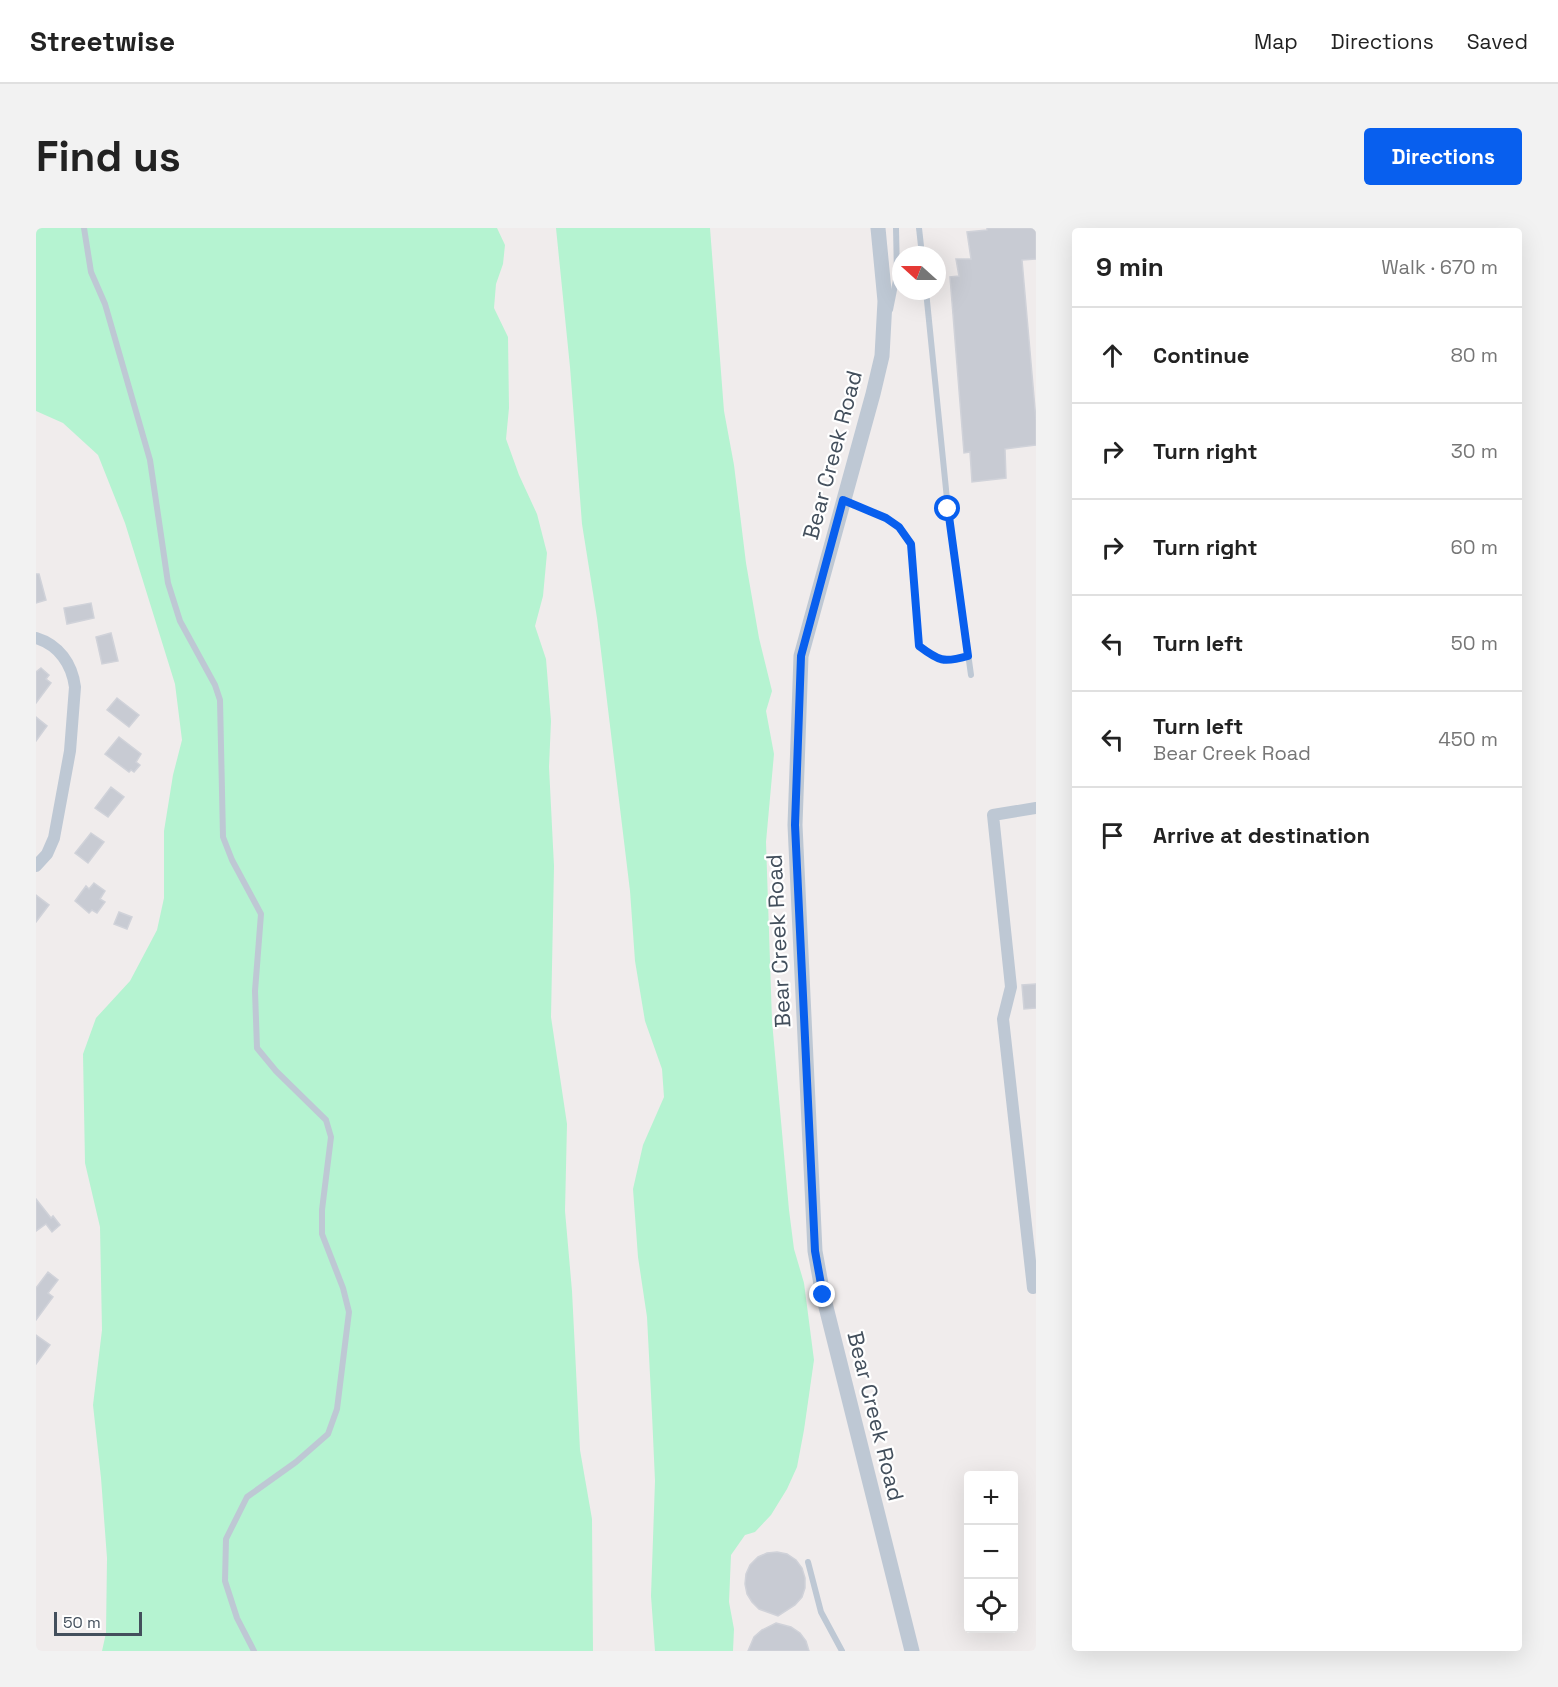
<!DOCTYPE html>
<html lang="en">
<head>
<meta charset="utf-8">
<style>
	:root { --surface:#fff; --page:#f2f2f2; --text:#222; --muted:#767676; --line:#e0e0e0; --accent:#085fee }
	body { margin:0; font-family:"Space Grotesk",sans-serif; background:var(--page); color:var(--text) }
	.controls { position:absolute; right:18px; bottom:18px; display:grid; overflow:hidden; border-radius:6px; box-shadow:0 6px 24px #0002 }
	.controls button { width:54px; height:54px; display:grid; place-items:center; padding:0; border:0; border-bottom:2px solid var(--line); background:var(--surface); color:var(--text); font:30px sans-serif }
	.compass { position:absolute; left:856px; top:18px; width:54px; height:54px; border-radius:50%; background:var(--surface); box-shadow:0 6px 24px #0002; rotate:291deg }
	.scale { position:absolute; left:18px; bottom:15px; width:88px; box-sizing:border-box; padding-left:6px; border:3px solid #434f5c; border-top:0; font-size:16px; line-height:21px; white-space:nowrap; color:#434f5c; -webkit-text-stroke:4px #fff; paint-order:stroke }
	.stop { position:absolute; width:18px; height:18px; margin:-14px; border:4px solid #085fee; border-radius:50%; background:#fff }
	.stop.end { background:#085fee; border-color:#fff; box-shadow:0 2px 6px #0008 }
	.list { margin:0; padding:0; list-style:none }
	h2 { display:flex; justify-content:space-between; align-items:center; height:78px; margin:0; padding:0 24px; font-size:26px }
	h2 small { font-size:20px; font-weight:400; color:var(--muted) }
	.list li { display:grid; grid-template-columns:39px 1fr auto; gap:18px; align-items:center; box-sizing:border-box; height:96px; padding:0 24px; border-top:2px solid var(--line) }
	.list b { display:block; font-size:22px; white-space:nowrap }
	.list p { margin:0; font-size:20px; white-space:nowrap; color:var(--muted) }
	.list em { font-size:20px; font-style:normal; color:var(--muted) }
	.icon { flex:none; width:33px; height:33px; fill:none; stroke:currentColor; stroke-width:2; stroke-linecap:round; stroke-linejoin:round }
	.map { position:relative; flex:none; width:1000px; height:1423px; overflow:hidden; border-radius:6px }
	header { display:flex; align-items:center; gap:36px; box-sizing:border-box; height:84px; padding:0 30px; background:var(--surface); border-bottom:2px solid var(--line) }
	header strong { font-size:28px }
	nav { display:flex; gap:33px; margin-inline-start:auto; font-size:21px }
	.intro { display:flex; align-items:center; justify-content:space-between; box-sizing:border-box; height:144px; padding:0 36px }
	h1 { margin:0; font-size:42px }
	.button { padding:15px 27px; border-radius:6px; background:var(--accent); color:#fff; font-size:21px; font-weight:700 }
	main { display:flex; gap:36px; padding:0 36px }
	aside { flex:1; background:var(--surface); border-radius:6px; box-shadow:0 6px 24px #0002 }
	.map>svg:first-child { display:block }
	.green { fill:#b5f3d1 }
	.building { fill:#c8cbd3; stroke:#d0d2d9; stroke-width:1.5 }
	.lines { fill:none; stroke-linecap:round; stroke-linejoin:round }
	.service { stroke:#bec8d4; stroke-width:6 }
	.minor { stroke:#bec8d4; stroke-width:12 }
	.tertiary { stroke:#bec8d4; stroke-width:15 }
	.route { stroke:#085fee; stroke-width:8 }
	.labels { text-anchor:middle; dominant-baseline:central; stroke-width:4.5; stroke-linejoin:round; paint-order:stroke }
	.street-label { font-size:22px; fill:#434f5c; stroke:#fff }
</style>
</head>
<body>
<header>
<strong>Streetwise</strong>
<nav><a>Map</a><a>Directions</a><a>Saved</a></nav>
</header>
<div class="intro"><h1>Find us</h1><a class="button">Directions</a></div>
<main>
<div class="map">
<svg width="1000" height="1423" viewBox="0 0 1000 1423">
	<rect width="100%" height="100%" fill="#f0ecec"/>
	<path class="green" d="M0 0H461L469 17 467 36 460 56 458 80 472 109 473 180 470 211 483 247 501 286 511 325 507 368 499 398 510 431 515 493 513 539 518 638 515 789 531 896 529 983 536 1063 544 1222 556 1291 557 1423H66L70 1405 71 1330 65 1250 57 1177 66 1102 64 999 49 935 47 826 60 790 94 753 121 702 128 670V603L137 547 146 512 139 456 89 295 62 227 27 195 0 183Z
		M520 0H674L688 183 698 237 710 335 723 410 736 463 730 483 738 526 730 614 736 793 753 982 758 1021 768 1055 778 1132 768 1202 761 1239 751 1261 735 1287 719 1304 709 1307 695 1327 693 1374 698 1401 697 1423H619L615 1368 619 1253 616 1186 611 1089 602 1029 597 961 607 917 628 869 626 841 609 793 599 733 594 663 561 390 546 296 534 139Z"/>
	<path class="building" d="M951 0H1000V31L986 32 1000 192V217L969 221 970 250 936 254 934 224 928 225 914 49 923 48 920 31H935L931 4 951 2Z
		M0 346H3L10 372 0 375Z
		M55 375 58 390 31 396 28 380Z
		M75 405 82 433 66 436 60 409Z
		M5 440 13 447 10 451 15 455 0 475V444Z
		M81 470 103 487 93 499 71 482Z
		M0 489 11 498 0 513Z
		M83 509 105 526 100 534 104 537 98 544 95 542 93 544 69 526Z
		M75 559 88 569 72 589 59 580Z
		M55 605 68 614 52 635 39 625Z
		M58 655 69 663 64 671 69 674 61 685 56 682 53 685 39 673 50 658 53 661Z
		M0 667 13 677 0 694Z
		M83 684 96 689 91 701 78 696Z
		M1000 756V780L988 781 986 757Z
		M0 971 15 990 17 988 24 997 16 1004 10 996 0 1003Z
		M12 1044 22 1052 12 1065 17 1069 0 1092V1060Z
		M0 1107 14 1117 0 1136Z
		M741 1324 751 1326 760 1332 766 1340 769 1350V1360L766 1369 759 1377 742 1388 723 1381 716 1374 711 1366 709 1356 710 1346 714 1337 722 1329 731 1325Z
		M740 1395 755 1399 764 1405 770 1413 773 1423H712L718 1409 726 1402Z"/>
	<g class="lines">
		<path class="service" d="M48 0 55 44 69 76 114 232 132 355 144 393 179 457 184 472 187 609 196 632 225 686 219 763 221 820 240 843 290 892 295 909 286 982V1006L307 1060 313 1084 301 1181 292 1206 260 1234 211 1269 190 1311 189 1353 201 1390 218 1423
			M883 0 886 27
			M890 63 912 281 935 447
			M854 82 861 47 860 0
			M807 272 850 290 863 299 875 316 883 418C903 433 907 435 931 428
			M772 1334 785 1384 806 1423"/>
		<path class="minor" d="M0 410C23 417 36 436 39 459L34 523 18 610 11 626 0 638
			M997 1060 967 791 975 759 957 587 1000 580"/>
		<path class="tertiary" d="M842 0 849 73 846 128 837 166 765 428 759 597 779 1023 787 1067 876 1423"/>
	</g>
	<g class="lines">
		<path class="route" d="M787 1067 779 1023 759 597 765 428 807 272 850 290 863 299 875 316 883 418C903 433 907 435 932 428L912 281"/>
	</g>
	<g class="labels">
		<g class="street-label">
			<text transform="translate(796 227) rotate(-75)">Bear Creek Road</text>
			<text transform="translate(742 713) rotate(-93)">Bear Creek Road</text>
			<text transform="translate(840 1188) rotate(76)">Bear Creek Road</text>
		</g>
	</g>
</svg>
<div class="controls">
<button>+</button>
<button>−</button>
<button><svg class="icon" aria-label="locate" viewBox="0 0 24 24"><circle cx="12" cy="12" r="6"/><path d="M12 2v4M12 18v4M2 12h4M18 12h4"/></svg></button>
</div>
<svg class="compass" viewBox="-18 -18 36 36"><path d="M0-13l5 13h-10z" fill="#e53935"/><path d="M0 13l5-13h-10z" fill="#767676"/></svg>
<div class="scale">50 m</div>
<div class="stop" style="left:912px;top:281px"></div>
<div class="stop end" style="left:787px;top:1067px"></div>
</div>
<aside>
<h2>9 min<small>Walk · 670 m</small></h2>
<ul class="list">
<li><svg class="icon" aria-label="ahead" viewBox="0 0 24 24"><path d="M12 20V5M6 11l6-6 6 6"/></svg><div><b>Continue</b></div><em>80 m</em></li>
<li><svg class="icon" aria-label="right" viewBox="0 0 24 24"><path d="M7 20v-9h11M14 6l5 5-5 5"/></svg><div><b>Turn right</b></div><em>30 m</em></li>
<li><svg class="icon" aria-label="right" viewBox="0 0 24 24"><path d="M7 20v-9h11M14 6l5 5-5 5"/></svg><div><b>Turn right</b></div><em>60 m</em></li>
<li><svg class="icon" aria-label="left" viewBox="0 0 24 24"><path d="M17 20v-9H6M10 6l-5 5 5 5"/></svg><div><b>Turn left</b></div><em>50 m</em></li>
<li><svg class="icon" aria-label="left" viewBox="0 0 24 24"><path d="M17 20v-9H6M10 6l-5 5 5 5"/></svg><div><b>Turn left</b><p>Bear Creek Road</p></div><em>450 m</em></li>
<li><svg class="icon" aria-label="arrive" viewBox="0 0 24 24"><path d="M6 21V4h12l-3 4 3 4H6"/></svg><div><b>Arrive at destination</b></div></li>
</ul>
</aside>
</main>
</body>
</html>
